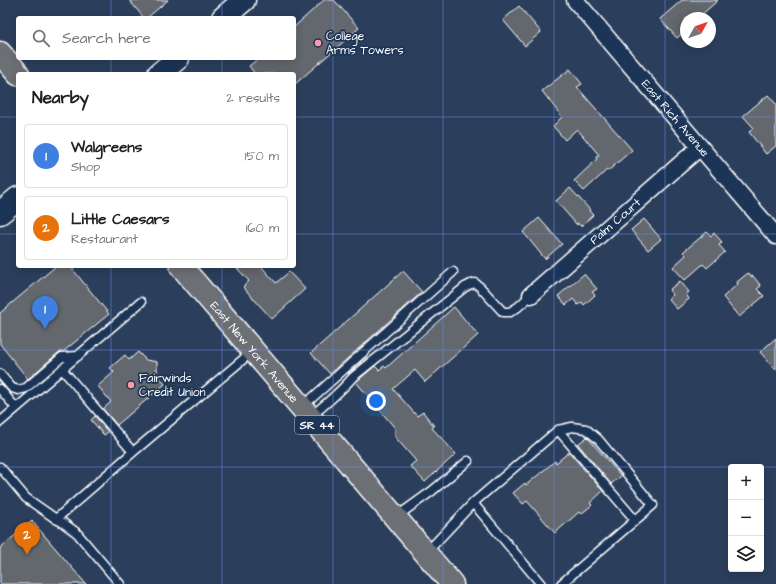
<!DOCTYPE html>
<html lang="en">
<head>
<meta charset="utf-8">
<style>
	:root { --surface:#fff; --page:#f2f2f2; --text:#202124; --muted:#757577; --line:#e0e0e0; --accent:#84575d }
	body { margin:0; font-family:"Architects Daughter",sans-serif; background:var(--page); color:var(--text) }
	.controls { position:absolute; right:12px; bottom:12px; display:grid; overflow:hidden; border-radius:4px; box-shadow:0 2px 10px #0003 }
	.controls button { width:36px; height:36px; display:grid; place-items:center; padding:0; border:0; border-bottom:1px solid var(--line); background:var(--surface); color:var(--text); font:20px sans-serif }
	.compass { position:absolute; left:680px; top:12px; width:36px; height:36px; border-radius:50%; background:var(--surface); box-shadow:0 2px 10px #0003; rotate:50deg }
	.you { position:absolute; left:376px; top:401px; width:14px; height:14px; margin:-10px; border:3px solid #fff; border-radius:50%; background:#1a73e8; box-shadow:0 0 0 6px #1a73e833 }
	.badge { display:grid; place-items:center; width:26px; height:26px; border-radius:50%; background:var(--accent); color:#fff; font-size:13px; font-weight:700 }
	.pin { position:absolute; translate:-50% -33px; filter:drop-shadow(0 1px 2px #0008) }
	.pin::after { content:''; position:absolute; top:21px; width:14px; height:12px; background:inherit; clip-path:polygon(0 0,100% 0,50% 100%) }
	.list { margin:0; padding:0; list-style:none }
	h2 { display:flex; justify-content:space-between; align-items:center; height:52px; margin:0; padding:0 16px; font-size:17px }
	h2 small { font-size:13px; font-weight:400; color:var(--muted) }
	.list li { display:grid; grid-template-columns:26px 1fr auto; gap:12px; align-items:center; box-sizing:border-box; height:64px; margin:0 8px 8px; padding:0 8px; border:1px solid var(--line); border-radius:4px }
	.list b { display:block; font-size:15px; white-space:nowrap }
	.list p { margin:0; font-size:13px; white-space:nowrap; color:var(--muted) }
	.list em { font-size:13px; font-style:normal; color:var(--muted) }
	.icon { flex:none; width:22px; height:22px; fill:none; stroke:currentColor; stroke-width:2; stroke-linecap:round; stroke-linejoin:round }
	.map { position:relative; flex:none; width:776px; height:584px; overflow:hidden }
	.search { position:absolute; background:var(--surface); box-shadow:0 2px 10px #0003; left:16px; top:16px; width:280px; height:44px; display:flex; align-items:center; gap:10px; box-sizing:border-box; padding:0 14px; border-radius:4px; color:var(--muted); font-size:15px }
	.panel { position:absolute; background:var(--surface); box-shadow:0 2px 10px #0003; left:16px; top:72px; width:280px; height:196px; border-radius:4px }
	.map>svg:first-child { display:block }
	.building { fill:#64676e; stroke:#fff }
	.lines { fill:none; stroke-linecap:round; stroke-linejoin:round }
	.lane-casing { stroke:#fff; stroke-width:11 }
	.street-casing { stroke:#fff; stroke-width:19 }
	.secondary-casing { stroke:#fff; stroke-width:25 }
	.primary-casing { stroke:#fff; stroke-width:25 }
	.lane { stroke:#1d3557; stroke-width:8 }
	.street { stroke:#1d3557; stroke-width:16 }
	.secondary { stroke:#1d3557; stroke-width:22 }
	.primary { stroke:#6c6f75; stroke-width:22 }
	.grid { fill:none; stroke:#6c8ce6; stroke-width:1; stroke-opacity:0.55 }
	.poi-dot { fill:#ff9aa2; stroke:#1d3557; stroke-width:1.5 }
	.labels { text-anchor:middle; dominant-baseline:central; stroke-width:3.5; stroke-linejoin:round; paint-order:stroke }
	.shield { fill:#1d3557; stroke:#bbc2cd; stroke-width:1 }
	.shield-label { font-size:11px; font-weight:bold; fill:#fff }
	.poi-label { font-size:12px; fill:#fff; stroke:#1d3557; text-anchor:start }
	.street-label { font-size:12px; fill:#fff; stroke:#1d3557 }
</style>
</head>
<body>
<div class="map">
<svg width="776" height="584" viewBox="0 0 776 584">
	<rect width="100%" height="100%" fill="#2b3f5c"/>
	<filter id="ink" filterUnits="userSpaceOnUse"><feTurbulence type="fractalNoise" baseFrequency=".025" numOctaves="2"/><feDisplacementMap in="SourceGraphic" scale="8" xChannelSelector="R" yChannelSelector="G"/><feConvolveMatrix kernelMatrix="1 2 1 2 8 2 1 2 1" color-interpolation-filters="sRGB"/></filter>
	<g filter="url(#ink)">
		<path class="building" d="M129 0H168L147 18H144Z
			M324 0H334L359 28 294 85V74H255L249 66 259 58H294V27Z
			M682 0H718L698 18H686V30L677 38 660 19Z
			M519 6 541 32 525 46 503 20Z
			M570 69 582 84 577 87 632 150 608 171 607 170 584 191 574 181 597 159 596 157 599 155 577 129 565 140 553 126 562 117 542 91Z
			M768 95 776 104V146L766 154 749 132 754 128 743 116Z
			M570 188 590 210 589 211 593 215 581 226 577 223V225L556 201Z
			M539 218 562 244 545 259 523 232Z
			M644 219 661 239 648 250 631 230Z
			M707 232 711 236 714 233 722 242 719 245 725 252 707 268 703 264 685 280 673 267 686 255 683 252Z
			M56 266H70L109 314 64 351 58 353 28 379 0 344V313Z
			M235 266H261L276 283 289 272 305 289 272 319 243 287 249 281Z
			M403 271 422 292 330 374 311 353Z
			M748 273 751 277 753 276 761 286 757 289 764 296 739 317 723 297 738 284 737 282Z
			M584 274 597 289 592 292 595 295 584 305 582 302 578 305 573 299 566 305 558 296Z
			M680 281 689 292 686 294 689 299 677 309 668 299 673 295 669 290Z
			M454 307 478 335 425 382 415 370 393 389 417 416 423 412 434 426 432 428 456 454 425 482 410 466 416 461 395 437V428L356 382 375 366 379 370 384 366 386 368Z
			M776 338V370L760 352Z
			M138 352 146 360 157 362V374L165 384 117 425 103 409 111 402 98 386 114 372 110 368 125 355 129 360Z
			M367 357 368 358 348 374V373Z
			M95 416 108 432 104 435 91 420Z
			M587 437 621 476 611 484 578 444Z
			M569 452 603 491 590 503 592 505 581 514 579 512 555 533 527 501 523 504 513 493 525 483 526 485 555 461 556 463Z
			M32 521 86 584H0V548Z"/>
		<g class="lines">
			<g class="lane-casing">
				<path id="lane" d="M62 369 133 452
					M0 374 12 388 18 390 26 388 62 357 78 356
					M0 389 16 408
					M302 407 453 272
					M310 417C326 404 340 392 353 377L465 287 471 284 475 283 480 287 503 312H510L518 307 531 295
					M0 422 141 302
					M558 430 635 520
					M0 467 26 498 56 519 62 522 77 533 120 584
					M473 503 541 584
					M396 517 432 491 468 461
					M56 519 133 452 253 351
					M426 553 473 503 558 430 572 427 586 429 598 439 653 505 561 584"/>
			</g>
			<g class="street-casing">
				<g id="street">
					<path id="s1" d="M575 0 700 147 776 236"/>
					<path id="s2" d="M531 295 700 147"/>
				</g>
			</g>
			<g class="secondary-casing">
				<path id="secondary" d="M223 18 244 0
					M159 74 178 58
					M0 213 18 198"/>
			</g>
			<g class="primary-casing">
				<g id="primary">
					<path d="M0 53 18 74"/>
					<path id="s3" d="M181 266 452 584"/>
				</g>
			</g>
			<use href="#lane" class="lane"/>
			<use href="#street" class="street"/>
			<use href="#secondary" class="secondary"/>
			<use href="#primary" class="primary"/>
		</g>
	</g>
	<path class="grid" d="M111 0V18M222 0V18M333 0V584M443 0V584M554 0V584M665 0V584M111 58V74M222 58V74M0 117H18M294 117H776M0 234H18M294 234H776M111 266V584M222 266V584M0 350H776M0 467H731M761 467H776"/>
	<g class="poi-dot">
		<circle cx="318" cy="43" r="4"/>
		<circle cx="131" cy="385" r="4"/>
	</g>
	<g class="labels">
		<rect class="shield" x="295" y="416" width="44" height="18" rx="3"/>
		<g class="shield-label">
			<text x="317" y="425">SR 44</text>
		</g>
		<g class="poi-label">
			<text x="326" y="36">College<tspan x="326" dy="14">Arms Towers</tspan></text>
			<text x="139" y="378">Fairwinds<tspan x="139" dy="14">Credit Union</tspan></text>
		</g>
		<g class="street-label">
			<text stroke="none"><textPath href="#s1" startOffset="155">East Rich Avenue</textPath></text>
			<text stroke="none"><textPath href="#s2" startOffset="112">Palm Court</textPath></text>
			<text stroke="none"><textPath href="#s3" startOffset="113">East New York Avenue</textPath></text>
		</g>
	</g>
</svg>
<div class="controls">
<button>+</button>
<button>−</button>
<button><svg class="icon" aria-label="layers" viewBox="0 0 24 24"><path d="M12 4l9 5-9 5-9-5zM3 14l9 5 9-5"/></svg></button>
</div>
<svg class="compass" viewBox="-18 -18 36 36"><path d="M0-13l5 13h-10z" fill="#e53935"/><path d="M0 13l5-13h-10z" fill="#757577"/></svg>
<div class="you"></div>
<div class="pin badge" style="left:45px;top:329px;background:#3f7fe0">1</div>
<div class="pin badge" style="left:27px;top:555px;background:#e8710a">2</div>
<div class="search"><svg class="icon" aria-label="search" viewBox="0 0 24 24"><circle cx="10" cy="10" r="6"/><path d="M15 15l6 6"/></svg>Search here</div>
<section class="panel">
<h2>Nearby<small>2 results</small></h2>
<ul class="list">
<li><span class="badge" style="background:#3f7fe0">1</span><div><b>Walgreens</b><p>Shop</p></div><em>150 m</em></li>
<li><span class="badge" style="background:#e8710a">2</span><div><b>Little Caesars</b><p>Restaurant</p></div><em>160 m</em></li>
</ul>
</section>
</div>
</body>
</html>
